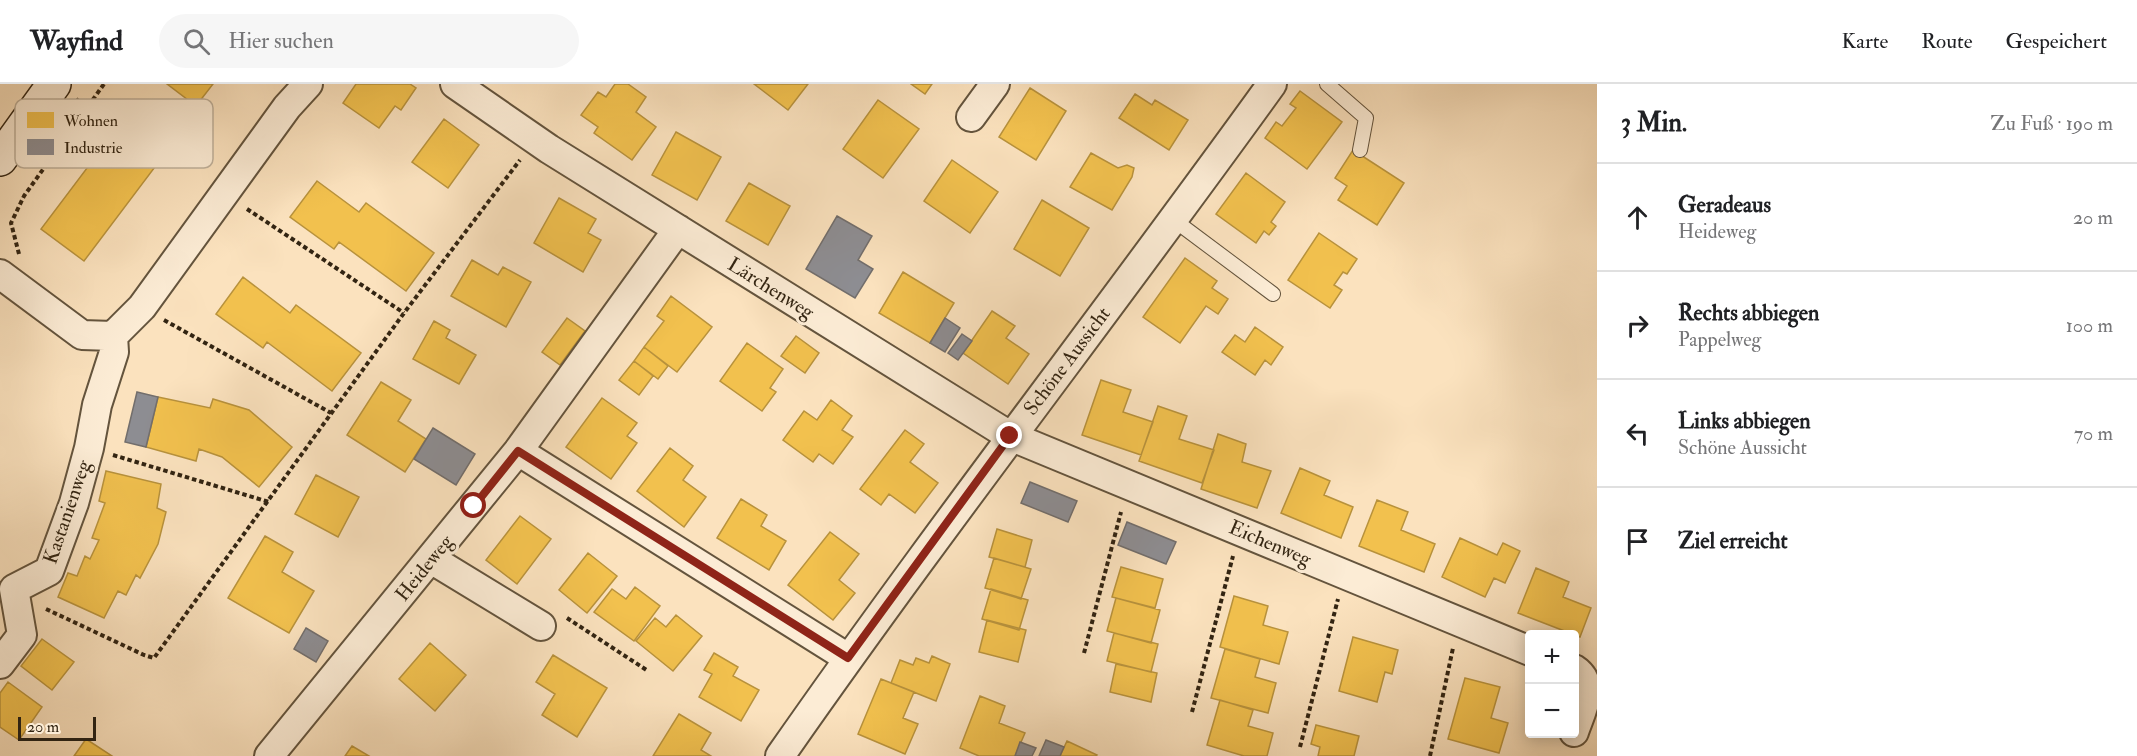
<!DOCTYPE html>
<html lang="de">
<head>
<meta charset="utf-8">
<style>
	:root { --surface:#fff; --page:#f6f6f6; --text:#202124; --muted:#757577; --line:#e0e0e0 }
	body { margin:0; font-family:"IM FELL Double Pica",serif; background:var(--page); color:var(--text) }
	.controls { position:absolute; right:18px; bottom:18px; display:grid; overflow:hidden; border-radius:6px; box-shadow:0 3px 15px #0003 }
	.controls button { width:54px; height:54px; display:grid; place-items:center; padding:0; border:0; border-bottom:2px solid var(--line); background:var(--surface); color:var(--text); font:30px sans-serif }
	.scale { position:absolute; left:18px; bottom:15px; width:78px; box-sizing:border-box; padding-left:6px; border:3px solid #322412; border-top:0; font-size:16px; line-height:21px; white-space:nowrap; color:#322412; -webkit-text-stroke:4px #fcecd5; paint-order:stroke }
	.stop { position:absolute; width:18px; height:18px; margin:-14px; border:4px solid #8f2418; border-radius:50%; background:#fff }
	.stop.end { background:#8f2418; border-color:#fff; box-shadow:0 2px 6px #0008 }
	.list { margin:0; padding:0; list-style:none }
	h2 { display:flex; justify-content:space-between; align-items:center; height:78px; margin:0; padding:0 24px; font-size:26px }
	h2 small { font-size:20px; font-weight:400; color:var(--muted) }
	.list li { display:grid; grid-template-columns:39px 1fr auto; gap:18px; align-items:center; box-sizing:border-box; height:108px; padding:0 24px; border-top:2px solid var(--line) }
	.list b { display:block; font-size:22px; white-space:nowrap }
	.list p { margin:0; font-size:20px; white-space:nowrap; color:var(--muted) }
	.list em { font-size:20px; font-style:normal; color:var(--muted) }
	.icon { flex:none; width:33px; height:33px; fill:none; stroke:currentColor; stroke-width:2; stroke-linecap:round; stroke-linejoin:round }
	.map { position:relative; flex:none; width:1597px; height:672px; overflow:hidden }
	header { display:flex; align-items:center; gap:36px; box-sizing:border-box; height:84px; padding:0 30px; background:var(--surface); border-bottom:2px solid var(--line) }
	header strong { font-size:28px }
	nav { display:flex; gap:33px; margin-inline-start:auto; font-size:21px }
	.search { width:420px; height:54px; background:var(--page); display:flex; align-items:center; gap:15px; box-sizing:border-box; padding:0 21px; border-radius:33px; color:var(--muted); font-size:22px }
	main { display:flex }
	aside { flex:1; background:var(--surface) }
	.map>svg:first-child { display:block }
	.homes { fill:#f2c14e; stroke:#b8923c; stroke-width:1.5 }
	.industry { fill:#8d8d92; stroke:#726e6c; stroke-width:1.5 }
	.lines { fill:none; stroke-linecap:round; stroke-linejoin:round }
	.service-casing { stroke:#64543d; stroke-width:16 }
	.minor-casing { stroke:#64543d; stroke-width:32 }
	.secondary-casing { stroke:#322412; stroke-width:36 }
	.path { stroke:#322412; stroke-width:4; stroke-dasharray:4.5 3; stroke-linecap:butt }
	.service { stroke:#fcecd5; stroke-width:14 }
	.minor { stroke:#fcecd5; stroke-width:28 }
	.secondary { stroke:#fcecd5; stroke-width:33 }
	.route { stroke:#8f2418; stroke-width:8 }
	.labels { text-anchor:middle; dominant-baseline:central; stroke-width:6; stroke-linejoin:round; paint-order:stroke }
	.street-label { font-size:20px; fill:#322412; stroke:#fcecd5 }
	.key { fill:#fcecd5; stroke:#bfb09a; stroke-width:1.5 }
	.key-label { font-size:16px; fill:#322412 }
</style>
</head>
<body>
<header>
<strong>Wayfind</strong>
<div class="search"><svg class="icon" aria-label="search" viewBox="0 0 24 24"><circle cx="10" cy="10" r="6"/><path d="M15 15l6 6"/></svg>Hier suchen</div>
<nav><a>Karte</a><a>Route</a><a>Gespeichert</a></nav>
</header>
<main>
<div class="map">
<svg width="1597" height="672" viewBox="0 0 1597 672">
	<rect width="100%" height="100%" fill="#fbe2be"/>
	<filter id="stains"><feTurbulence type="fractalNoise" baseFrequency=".00333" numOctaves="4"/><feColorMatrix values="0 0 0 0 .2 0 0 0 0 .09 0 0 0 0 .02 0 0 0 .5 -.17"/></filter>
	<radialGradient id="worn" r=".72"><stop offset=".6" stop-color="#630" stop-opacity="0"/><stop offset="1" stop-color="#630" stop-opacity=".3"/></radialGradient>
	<path class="homes" d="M167 0H213L196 22Z
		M356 0H410L416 4 401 26 395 22 379 44 343 19Z
		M615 0H628L646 13 636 28 656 43 632 76 594 49 598 43 581 31 598 8 606 13Z
		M754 0H808L788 26Z
		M911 0H932L925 10Z
		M1030 4 1066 27 1036 76 999 53Z
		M1300 7 1342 38 1307 85 1265 54 1276 38 1282 42 1296 24 1290 20Z
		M1135 10 1152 21 1155 16 1188 36 1169 66 1119 34Z
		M878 16 919 45 883 94 843 65Z
		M124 35 167 67 84 177 41 145Z
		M444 35 479 61 448 104 412 78Z
		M676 48 721 73 697 116 652 91Z
		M1353 66 1404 99 1377 141 1338 116 1347 102 1335 94Z
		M1091 69 1118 84 1127 81 1134 84 1132 93 1112 126 1070 103Z
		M952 76 998 108 970 149 924 117Z
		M1246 89 1285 118 1271 138 1276 142 1269 151 1264 147 1256 159 1216 130Z
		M317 97 359 128 366 119 434 169 406 207 339 158 334 165 290 133Z
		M749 99 790 122 768 161 726 137Z
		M559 114 596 135 588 149 601 156 583 188 534 159Z
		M1042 116 1089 144 1060 192 1014 165Z
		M1319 149 1357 175 1347 190 1343 188 1334 201 1342 206 1330 224 1288 196Z
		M1185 174 1217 197 1212 204 1228 215 1218 230 1206 222 1180 259 1143 233Z
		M472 176 498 191 503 183 531 198 506 243 451 212Z
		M903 188 954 219 930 259 879 229Z
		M243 193 290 229 296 221 361 269 332 307 267 258 263 264 216 230Z
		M671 212 712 243 677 288 644 263 664 237 657 232Z
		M992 227 1015 242 1006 254 1029 270 1008 300 963 269Z
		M567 234 585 247 560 281 542 268Z
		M434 237 450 246 446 254 476 271 459 300 413 275Z
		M1255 243 1283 263 1271 281 1265 276 1255 291 1222 268 1235 251 1245 258Z
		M796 252 819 269 805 289 781 272Z
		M747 259 783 285 770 304 776 308 762 327 720 297Z
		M644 263 668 282 658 295 634 277Z
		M634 277 653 292 639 311 619 296Z
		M1101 296 1131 306 1123 328 1153 338 1141 371 1082 351Z
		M381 298 411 316 398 337 426 355 405 388 347 351Z
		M158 313 210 324 213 315 249 326 292 363 259 403 222 373 199 365 196 377 146 363Z
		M602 314 637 339 627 352 637 359 611 395 566 363Z
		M831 316 852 332 842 346 853 353 833 380 819 370 813 378 783 356 804 327 817 336Z
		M1158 322 1187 332 1179 355 1214 366 1202 399 1139 377Z
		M905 346 924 360 910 378 938 399 915 429 889 410 881 421 860 405Z
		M1218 350 1246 360 1242 378 1271 387 1257 424 1201 405Z
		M670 364 693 382 683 396 706 413 684 443 637 407Z
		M1300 384 1330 397 1324 411 1353 423 1341 454 1281 429Z
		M106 387 161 400 157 424 166 428 158 460 140 494 136 491 126 511 118 507 104 534 58 513 68 489 77 492 85 472 90 475 99 456 92 454 105 419 99 417Z
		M316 391 359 413 338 453 295 430Z
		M741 415 767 431 761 442 786 457 769 486 717 454Z
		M1377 416 1408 428 1401 446 1435 460 1424 488 1359 462Z
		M520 432 551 455 517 500 486 476Z
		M997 445 1032 456 1025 483 989 473Z
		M830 448 859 470 839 496 855 509 833 536 788 501Z
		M265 452 293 468 282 488 314 507 289 549 228 514Z
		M1460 454 1497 471 1503 459 1520 467 1505 499 1494 494 1485 513 1442 493Z
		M588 469 617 492 587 529 559 506Z
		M994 474 1031 485 1021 515 985 504Z
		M1121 483 1163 495 1155 524 1112 513Z
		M1536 484 1569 498 1563 513 1591 524 1580 553 1518 529Z
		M635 503 660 522 634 557 594 528 612 505 626 515Z
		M991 505 1028 516 1019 546 982 535Z
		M1234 512 1268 522 1263 541 1288 548 1279 580 1220 563Z
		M1116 514 1160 526 1151 559 1107 547Z
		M676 531 702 552 673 587 636 557 655 534 666 543Z
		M987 536 1026 546 1018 578 979 568Z
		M1114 549 1158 560 1151 588 1107 577Z
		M1353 553 1398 566 1392 590 1385 588 1377 618 1339 607Z
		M42 555 74 578 52 606 21 582Z
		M430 559 466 591 435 627 399 595Z
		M1225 565 1260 575 1255 593 1276 599 1268 629 1211 614Z
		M714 569 738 583 733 592 759 606 741 637 699 613 712 590 704 586Z
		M553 571 607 604 577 653 542 631 555 610 536 598Z
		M932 572 950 580 936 617 891 599 900 576 913 581 916 574 929 579Z
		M1116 580 1157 589 1151 618 1110 608Z
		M1465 594 1500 603 1491 634 1508 639 1499 669 1448 655Z
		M881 595 914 608 903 634 918 640 905 670 858 650Z
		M8 598 42 623 19 656 0 643V609Z
		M980 612 1005 622 999 639 1025 649 1015 672H979L960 664Z
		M1220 616 1253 626 1248 642 1273 649 1267 672H1244L1207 661Z
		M679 630 711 649 701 666 711 672H653Z
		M1316 641 1359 652 1354 672H1318L1320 663 1311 660Z
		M86 655 112 672H74Z
		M1067 657 1097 671 1096 672H1060Z
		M352 662 369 672H345Z"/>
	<path class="industry" d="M837 132 872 152 858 176 873 185 855 214 806 185Z
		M945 234 960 244 945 268 930 259Z
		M962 250 972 257 958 276 948 269Z
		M137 308 158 313 146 363 125 358Z
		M433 344 475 370 456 401 414 375Z
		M1030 398 1077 417 1068 438 1021 419Z
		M1127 438 1176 458 1166 480 1118 461Z
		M306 544 328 557 316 578 294 565Z
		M1046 656 1064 663 1060 672H1039Z
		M1020 658 1036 664 1032 672H1015Z"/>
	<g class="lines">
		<g class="service-casing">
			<path id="service" d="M1327 0 1366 34 1360 66
				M1174 136 1273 210"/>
		</g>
		<g class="minor-casing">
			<path id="minor" d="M455 0 549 65 1010 352 1530 567
				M971 33 995 0
				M0 190 82 251 113 252 142 223 287 23 308 0
				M518 367 848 574
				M431 475 541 542
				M0 580 22 551 14 505 49 487 74 419 89 364 97 321 114 268 113 252
				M1574 585C1597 600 1581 627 1574 648
				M269 672 518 367 678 145
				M780 672C939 444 1110 225 1272 0"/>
		</g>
		<g class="secondary-casing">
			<path id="secondary" d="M0 75 54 0"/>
		</g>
		<path class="path" d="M76 15 87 23
			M247 125 404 229
			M19 170 11 139 24 112 104 0
			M164 236 331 329
			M113 371 269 418
			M46 525 144 571 154 574 404 229 520 76
			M567 534 648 587
			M1084 569 1121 428
			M1192 628 1233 472
			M1300 663 1338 515
			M1430 672 1453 564"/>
		<use href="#service" class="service"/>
		<use href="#minor" class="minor"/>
		<use href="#secondary" class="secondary"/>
	</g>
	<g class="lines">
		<path class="route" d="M474 422 518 367 848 574 1010 352"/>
	</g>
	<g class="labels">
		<g class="street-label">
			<text transform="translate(771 204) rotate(32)">Lärchenweg</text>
			<text transform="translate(1067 277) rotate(-53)">Schöne Aussicht</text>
			<text transform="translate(67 428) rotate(-71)">Kastanienweg</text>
			<text transform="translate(1270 459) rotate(23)">Eichenweg</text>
			<text transform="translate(424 484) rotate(-51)">Heideweg</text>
		</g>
	</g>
	<rect x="15" y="15" width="198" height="69" rx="9" class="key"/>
	<rect x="27" y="28" width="27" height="16" fill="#f2c14e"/>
	<rect x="27" y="55" width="27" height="16" fill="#8d8d92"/>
	<g class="key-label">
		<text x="64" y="42">Wohnen</text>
		<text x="64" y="69">Industrie</text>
	</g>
	<rect width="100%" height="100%" filter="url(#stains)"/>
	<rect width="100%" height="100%" fill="url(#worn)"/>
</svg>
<div class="controls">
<button>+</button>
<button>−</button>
</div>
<div class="scale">20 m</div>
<div class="stop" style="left:474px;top:422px"></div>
<div class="stop end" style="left:1010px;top:352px"></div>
</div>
<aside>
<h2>3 Min.<small>Zu Fuß · 190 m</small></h2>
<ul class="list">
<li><svg class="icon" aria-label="ahead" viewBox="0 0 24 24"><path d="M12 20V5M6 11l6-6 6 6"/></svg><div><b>Geradeaus</b><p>Heideweg</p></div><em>20 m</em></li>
<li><svg class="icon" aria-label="right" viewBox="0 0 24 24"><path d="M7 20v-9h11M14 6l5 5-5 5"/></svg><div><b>Rechts abbiegen</b><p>Pappelweg</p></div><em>100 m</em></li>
<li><svg class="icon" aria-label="left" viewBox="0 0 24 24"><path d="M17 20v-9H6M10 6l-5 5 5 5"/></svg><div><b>Links abbiegen</b><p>Schöne Aussicht</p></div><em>70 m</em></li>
<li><svg class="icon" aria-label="arrive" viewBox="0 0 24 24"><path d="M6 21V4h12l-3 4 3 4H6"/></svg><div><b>Ziel erreicht</b></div></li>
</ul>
</aside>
</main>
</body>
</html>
